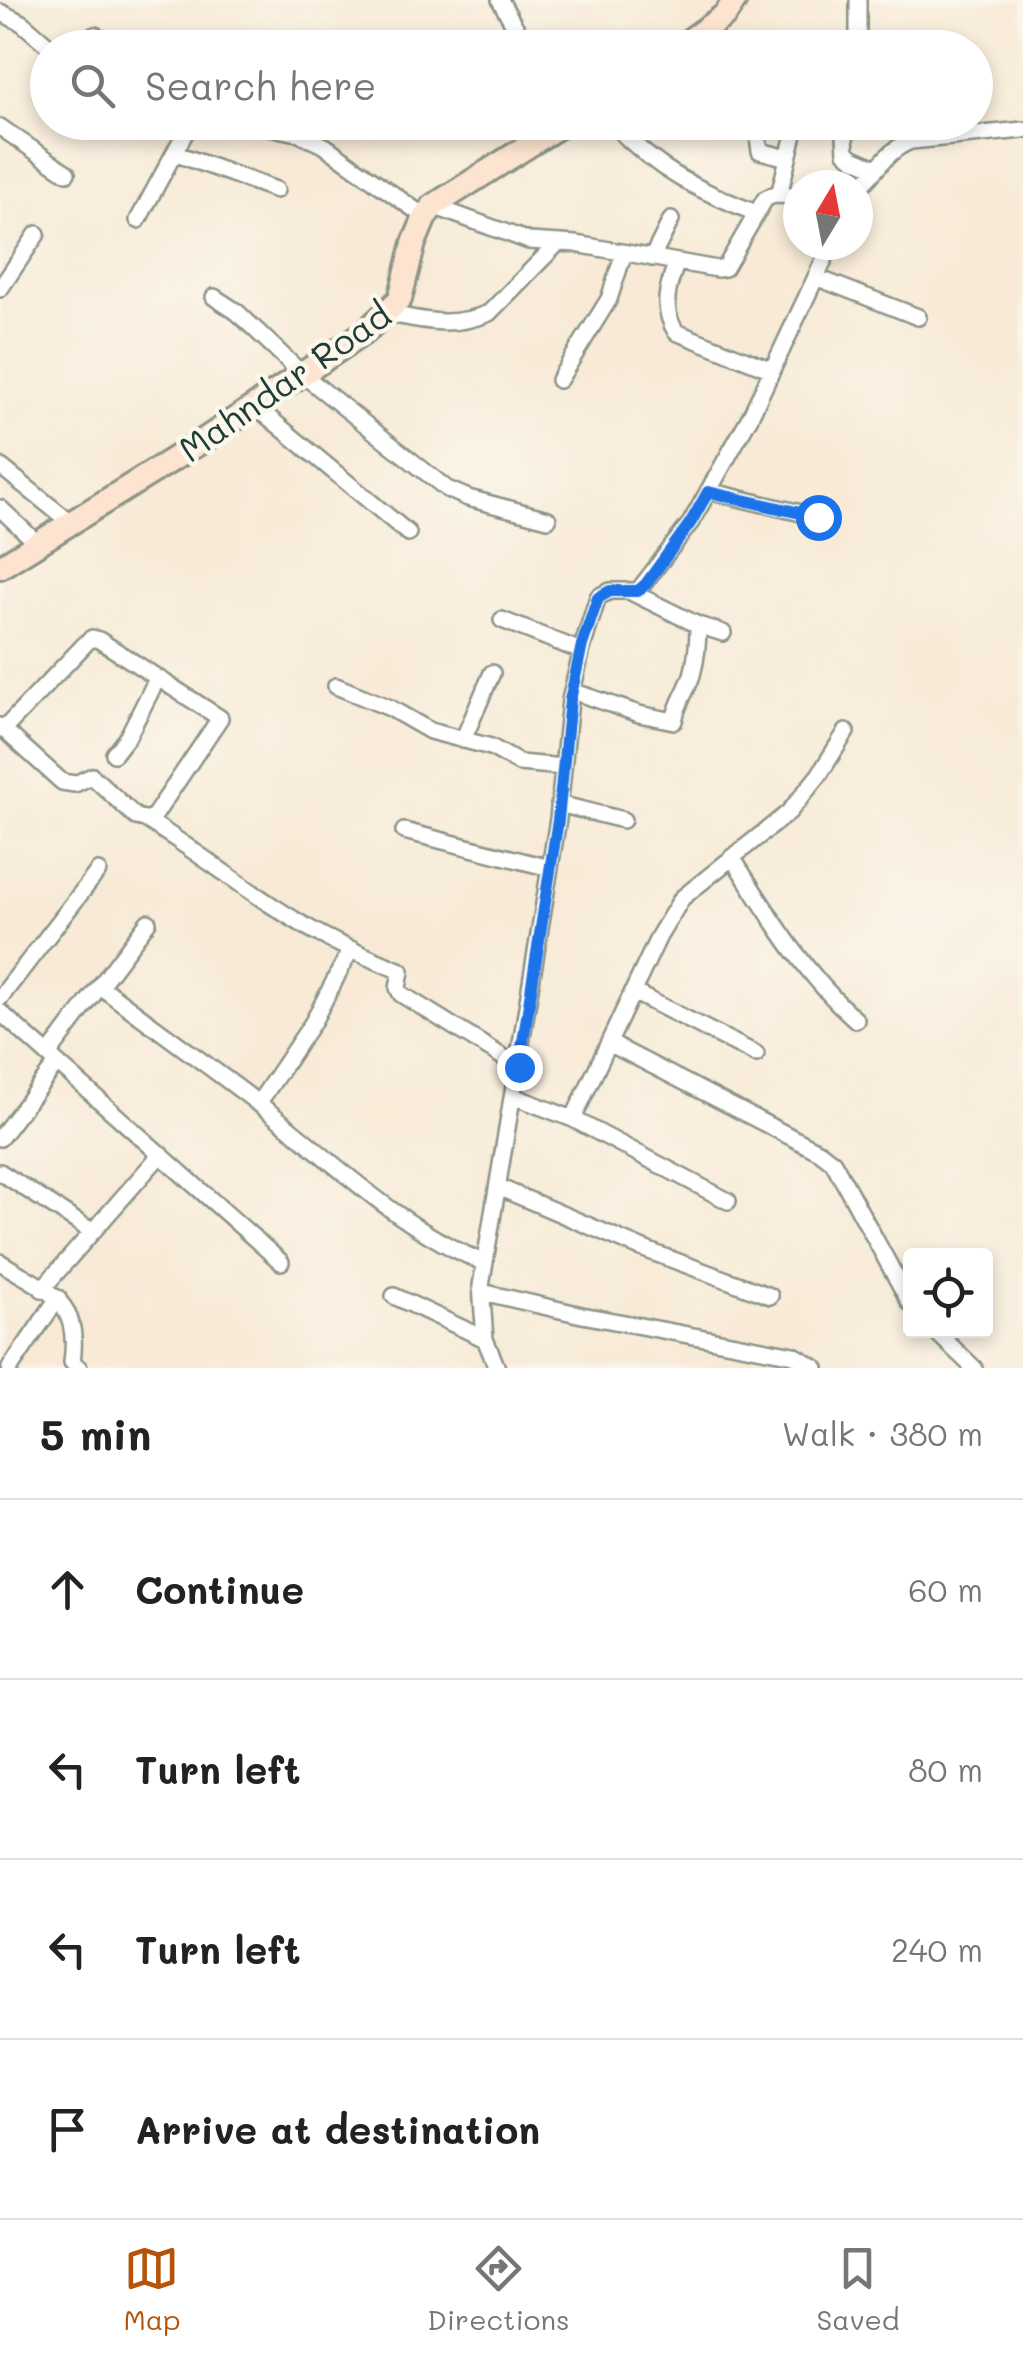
<!DOCTYPE html>
<html lang="en">
<head>
<meta charset="utf-8">
<style>
	:root { --surface:#fff; --page:#f6f6f6; --text:#222; --muted:#767676; --line:#e0e0e0; --accent:#b45309 }
	body { margin:0; font-family:Mali,sans-serif; background:var(--page); color:var(--text) }
	.controls { position:absolute; right:30px; bottom:30px; display:grid; overflow:hidden; border-radius:10px; box-shadow:0 5px 15px #0003 }
	.controls button { width:90px; height:90px; display:grid; place-items:center; padding:0; border:0; border-bottom:2px solid var(--line); background:var(--surface); color:var(--text); font:50px sans-serif }
	.compass { position:absolute; left:783px; top:170px; width:90px; height:90px; border-radius:50%; background:var(--surface); box-shadow:0 5px 15px #0003; rotate:10deg }
	.stop { position:absolute; width:30px; height:30px; margin:-22px; border:8px solid #1a73e8; border-radius:50%; background:#fff }
	.stop.end { background:#1a73e8; border-color:#fff; box-shadow:0 2px 10px #0008 }
	.list { margin:0; padding:0; list-style:none }
	h2 { display:flex; justify-content:space-between; align-items:center; height:130px; margin:0; padding:0 40px; font-size:42px }
	h2 small { font-size:32px; font-weight:400; color:var(--muted) }
	.list li { display:grid; grid-template-columns:65px 1fr auto; gap:30px; align-items:center; box-sizing:border-box; height:180px; padding:0 40px; border-top:2px solid var(--line) }
	.list b { display:block; font-size:38px; white-space:nowrap }
	.list em { font-size:32px; font-style:normal; color:var(--muted) }
	.icon { flex:none; width:55px; height:55px; fill:none; stroke:currentColor; stroke-width:2; stroke-linecap:round; stroke-linejoin:round }
	.map { position:relative; flex:none; width:1023px; height:1368px; overflow:hidden }
	.search { position:absolute; background:var(--surface); box-shadow:0 5px 15px #0003; left:30px; right:30px; top:30px; height:110px; display:flex; align-items:center; gap:25px; box-sizing:border-box; padding:0 35px; border-radius:55px; color:var(--muted); font-size:38px }
	.sheet { height:850px; background:var(--surface) }
	nav { display:flex; justify-content:space-around; align-items:center; box-sizing:border-box; height:140px; border-top:2px solid var(--line); background:var(--surface); font-size:28px; color:var(--muted) }
	nav a { display:grid; justify-items:center; gap:5px }
	nav .on { color:var(--accent) }
	.map>svg:first-child { display:block }
	.lines { fill:none; stroke-linecap:round; stroke-linejoin:round }
	.street-casing { stroke:#8c9486; stroke-width:20 }
	.secondary-casing { stroke:#8c9486; stroke-width:28 }
	.street { stroke:#fff; stroke-width:15 }
	.secondary { stroke:#fde4d0; stroke-width:22 }
	.route { stroke:#1a73e8; stroke-width:12 }
	.labels { text-anchor:middle; dominant-baseline:central; stroke-width:9; stroke-linejoin:round; paint-order:stroke }
	.street-label { font-size:35px; fill:#1f3d34; stroke:#fbf7ec }
</style>
</head>
<body>
<div class="map">
<svg width="1023" height="1368" viewBox="0 0 1023 1368">
	<rect width="100%" height="100%" fill="#fbf7ec"/>
	<filter id="ink" filterUnits="userSpaceOnUse"><feTurbulence type="fractalNoise" baseFrequency=".01" numOctaves="2"/><feDisplacementMap in="SourceGraphic" scale="20" xChannelSelector="R" yChannelSelector="G"/><feConvolveMatrix kernelMatrix="1 2 1 2 8 2 1 2 1" color-interpolation-filters="sRGB"/></filter>
	<filter id="wash" filterUnits="userSpaceOnUse"><feTurbulence type="fractalNoise" baseFrequency=".0048" numOctaves="4" result="noise"/><feDisplacementMap in="SourceGraphic" scale="40" xChannelSelector="R" yChannelSelector="G"/><feGaussianBlur stdDeviation="2.25" result="paint"/><feColorMatrix in="noise" values="0 0 0 0 0 0 0 0 0 0 0 0 0 0 0 0 0 1.4 0 .05"/><feComposite in="paint" operator="in"/></filter>
	<g filter="url(#wash)">
		<rect width="100%" height="100%" fill="#f8ead7"/>
	</g>
	<g filter="url(#ink)">
		<g class="lines">
			<g class="street-casing">
				<path id="street" d="M500 0 527 48
					M0 12 22 23 51 48
					M64 48 95 35 106 48
					M858 48V0
					M243 122 297 133 325 146 425 217
					M611 122C658 171 695 189 756 213
					M748 122 758 137 760 151 788 158
					M844 122 846 152 853 158 876 168
					M0 127 67 173
					M174 153 276 190
					M858 188C878 171 885 151 911 141L1023 130
					M779 195 795 130
					M433 206 529 241 576 244 717 269 725 268 765 199 773 195 798 196
					M138 220 191 122
					M652 258 671 220
					M677 262C667 287 661 308 676 332L772 370
					M818 278 918 317
					M0 289 37 234
					M214 297 237 312 302 374 447 489 468 498 548 519
					M384 313C424 320 450 329 489 313L558 243
					M559 380 609 299 624 253
					M255 406 408 533
					M0 466 71 523
					M708 491 818 517
					M0 508 38 544
					M631 592 698 625 723 633
					M502 620 581 651
					M336 686 390 708 430 731 491 747 519 763 563 767
					M572 691 639 714 674 721C677 703 687 691 692 675 697 658 698 642 698 625
					M0 726 62 782 75 784 92 776 136 817 145 819C207 857 264 906 329 939 352 951 377 961 401 971L398 988 401 994 519 1067
					M4 729 88 641 92 638 99 640 220 718 150 822
					M463 740 492 673
					M114 754 128 736 157 679
					M559 804 623 820
					M404 831 550 868
					M732 857C768 914 805 975 856 1020
					M100 986C157 1030 216 1070 272 1114 340 1168 403 1230 485 1263
					M633 992 756 1054
					M0 998 98 871
					M0 1012 281 1262
					M609 1043 820 1152 833 1162 910 1303
					M48 1055 148 922
					M513 1096 573 1119 728 1201
					M258 1104 313 1022 351 949
					M573 1119 659 936 682 898 789 812 819 775 846 732
					M0 1138 57 1063
					M0 1172 93 1232
					M498 1187 641 1248 770 1296
					M0 1262C47 1292 81 1298 72 1362L79 1368
					M42 1289 161 1154
					M482 1292 582 1315 794 1355 816 1368
					M394 1296 485 1339
					M934 1330 974 1368
					M10 1368 58 1298
					M497 1368 485 1339 481 1286 558 819 570 700 583 645 598 597 610 591H638L691 522 750 417 831 245"/>
			</g>
			<g class="secondary-casing">
				<path id="secondary" d="M679 48 725 15 735 0
					M0 567 204 440 365 332 400 299 414 243 425 217 433 206 566 122"/>
			</g>
			<use href="#street" class="street"/>
			<use href="#secondary" class="secondary"/>
		</g>
	</g>
	<g class="lines" filter="url(#ink)">
		<path class="route" d="M519 1067 558 820 570 700 582 645 598 598 610 591H638L646 584 691 522 708 492 818 517"/>
	</g>
	<g class="labels">
		<g class="street-label">
			<text transform="translate(284 381) rotate(-35)">Mahndar Road</text>
		</g>
	</g>
</svg>
<div class="controls">
<button><svg class="icon" aria-label="locate" viewBox="0 0 24 24"><circle cx="12" cy="12" r="6"/><path d="M12 2v4M12 18v4M2 12h4M18 12h4"/></svg></button>
</div>
<svg class="compass" viewBox="-18 -18 36 36"><path d="M0-13l5 13h-10z" fill="#e53935"/><path d="M0 13l5-13h-10z" fill="#767676"/></svg>
<div class="stop" style="left:818px;top:517px"></div>
<div class="stop end" style="left:519px;top:1067px"></div>
<div class="search"><svg class="icon" aria-label="search" viewBox="0 0 24 24"><circle cx="10" cy="10" r="6"/><path d="M15 15l6 6"/></svg>Search here</div>
</div>
<section class="sheet">
<h2>5 min<small>Walk · 380 m</small></h2>
<ul class="list">
<li><svg class="icon" aria-label="ahead" viewBox="0 0 24 24"><path d="M12 20V5M6 11l6-6 6 6"/></svg><div><b>Continue</b></div><em>60 m</em></li>
<li><svg class="icon" aria-label="left" viewBox="0 0 24 24"><path d="M17 20v-9H6M10 6l-5 5 5 5"/></svg><div><b>Turn left</b></div><em>80 m</em></li>
<li><svg class="icon" aria-label="left" viewBox="0 0 24 24"><path d="M17 20v-9H6M10 6l-5 5 5 5"/></svg><div><b>Turn left</b></div><em>240 m</em></li>
<li><svg class="icon" aria-label="arrive" viewBox="0 0 24 24"><path d="M6 21V4h12l-3 4 3 4H6"/></svg><div><b>Arrive at destination</b></div></li>
</ul>
</section>
<nav>
<a class="on"><svg class="icon" aria-label="map" viewBox="0 0 24 24"><path d="M3 6l6-2 6 2 6-2v14l-6 2-6-2-6 2zM9 4v14M15 6v14"/></svg>Map</a>
<a><svg class="icon" aria-label="directions" viewBox="0 0 24 24"><path d="M12 3l9 9-9 9-9-9zM9 14v-3h6M13 9l2 2-2 2"/></svg>Directions</a>
<a><svg class="icon" aria-label="saved" viewBox="0 0 24 24"><path d="M7 4h10v16l-5-4-5 4z"/></svg>Saved</a>
</nav>
</body>
</html>
